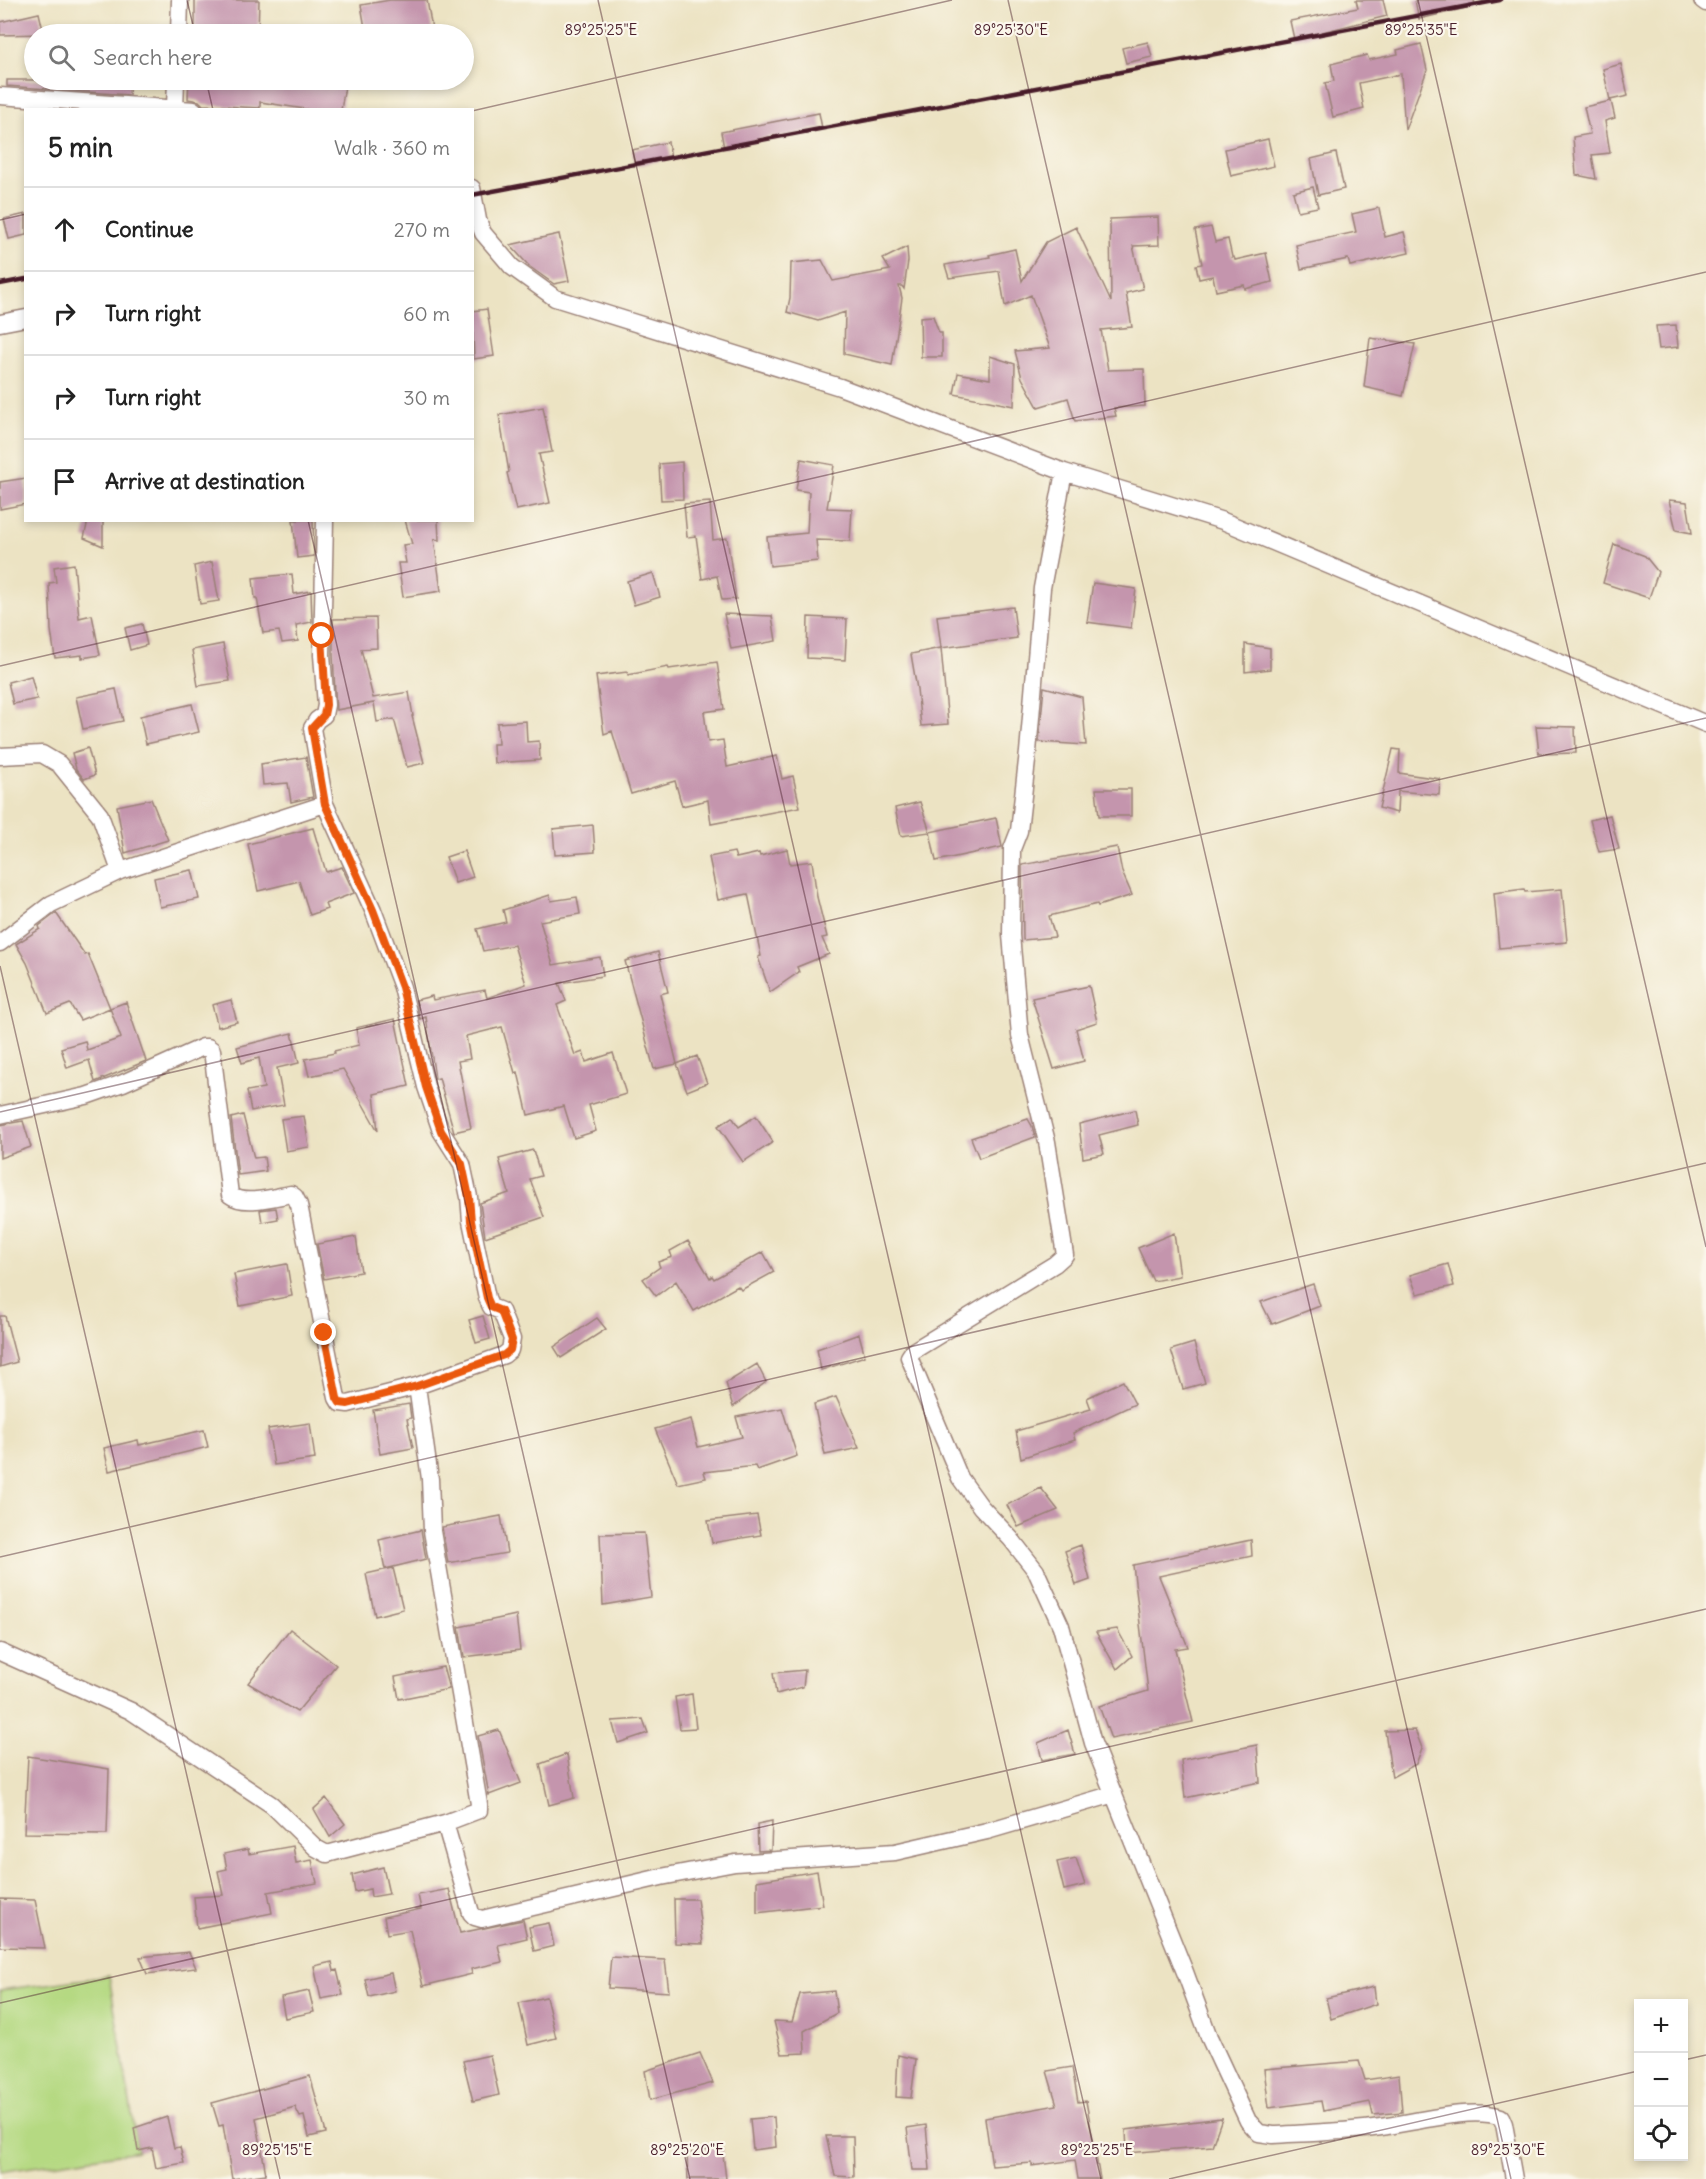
<!DOCTYPE html>
<html lang="en">
<head>
<meta charset="utf-8">
<style>
	:root { --surface:#fff; --page:#f6f6f6; --text:#222; --muted:#767676; --line:#e0e0e0 }
	body { margin:0; font-family:Delius,sans-serif; background:var(--page); color:var(--text) }
	.controls { position:absolute; right:18px; bottom:18px; display:grid; overflow:hidden; border-radius:0px; box-shadow:0 3px 9px #0003 }
	.controls button { width:54px; height:54px; display:grid; place-items:center; padding:0; border:0; border-bottom:2px solid var(--line); background:var(--surface); color:var(--text); font:30px sans-serif }
	.stop { position:absolute; width:18px; height:18px; margin:-14px; border:4px solid #ea580c; border-radius:50%; background:#fff }
	.stop.end { background:#ea580c; border-color:#fff; box-shadow:0 2px 6px #0008 }
	.list { margin:0; padding:0; list-style:none }
	h2 { display:flex; justify-content:space-between; align-items:center; height:78px; margin:0; padding:0 24px; font-size:26px }
	h2 small { font-size:20px; font-weight:400; color:var(--muted) }
	.list li { display:grid; grid-template-columns:39px 1fr auto; gap:18px; align-items:center; box-sizing:border-box; height:84px; padding:0 24px; border-top:2px solid var(--line) }
	.list b { display:block; font-size:22px; white-space:nowrap }
	.list em { font-size:20px; font-style:normal; color:var(--muted) }
	.icon { flex:none; width:33px; height:33px; fill:none; stroke:currentColor; stroke-width:2; stroke-linecap:round; stroke-linejoin:round }
	.map { position:relative; flex:none; width:1706px; height:2179px; overflow:hidden }
	.search { position:absolute; background:var(--surface); box-shadow:0 3px 9px #0003; left:24px; top:24px; width:450px; height:66px; display:flex; align-items:center; gap:15px; box-sizing:border-box; padding:0 21px; border-radius:33px; color:var(--muted); font-size:22px }
	.panel { position:absolute; background:var(--surface); box-shadow:0 3px 9px #0003; left:24px; top:108px; width:450px; height:414px; border-radius:0px }
	.map>svg:first-child { display:block }
	.green { fill:#b5d982; stroke:#807c56; stroke-width:1.5 }
	.building { fill:#c495ad }
	.lines { fill:none; stroke-linecap:round; stroke-linejoin:round }
	.minor-casing { stroke:#9b8177; stroke-width:19 }
	.minor { stroke:#fff; stroke-width:16 }
	.rail { stroke:#4a1f2b; stroke-width:4.5 }
	.route { stroke:#ea580c; stroke-width:8 }
	.ticks { fill:none; stroke:#4a1f2b; stroke-width:1.5; stroke-opacity:0.45 }
	.ticks-label { font-size:15px; text-anchor:middle; fill:#4a1f2b; stroke:#fbf7ec; stroke-width:4.5; stroke-linejoin:round; paint-order:stroke }
</style>
</head>
<body>
<div class="map">
<svg width="1706" height="2179" viewBox="0 0 1706 2179">
	<rect width="100%" height="100%" fill="#fbf7ec"/>
	<filter id="ink" filterUnits="userSpaceOnUse"><feTurbulence type="fractalNoise" baseFrequency=".0167" numOctaves="2"/><feDisplacementMap in="SourceGraphic" scale="12" xChannelSelector="R" yChannelSelector="G"/><feConvolveMatrix kernelMatrix="1 2 1 2 8 2 1 2 1" color-interpolation-filters="sRGB"/></filter>
	<filter id="wash" filterUnits="userSpaceOnUse"><feTurbulence type="fractalNoise" baseFrequency=".008" numOctaves="4" result="noise"/><feDisplacementMap in="SourceGraphic" scale="24" xChannelSelector="R" yChannelSelector="G"/><feGaussianBlur stdDeviation="1.35" result="paint"/><feColorMatrix in="noise" values="0 0 0 0 0 0 0 0 0 0 0 0 0 0 0 0 0 1.4 0 .05"/><feComposite in="paint" operator="in"/></filter>
	<g filter="url(#wash)">
		<rect width="100%" height="100%" fill="#ece3c3"/>
		<path class="green" d="M109 1976 138 2151 0 2172V1990Z"/>
		<g id="blocks">
			<path class="building" d="M195 0H259L258 34H195Z
				M390 0H427L432 29 398 34H366L361 5Z
				M1356 0H1383L1387 16 1294 39 1290 21 1358 8Z
				M1415 0H1474L1475 6 1419 19Z
				M39 13 44 34 0 35V22Z
				M1148 42 1152 57 1126 63 1122 48Z
				M1421 44 1427 70 1405 130 1401 74 1359 83 1364 109 1333 117 1325 83 1334 81 1331 64 1367 55 1369 60 1398 54 1397 50Z
				M1621 64 1628 96 1610 100 1603 69Z
				M7 80H130L129 95 7 86Z
				M189 80H346L341 110H311L260 102V108L203 105 199 101 188 99Z
				M1611 101 1615 118 1605 121 1610 153 1592 155 1596 179 1576 175 1573 137 1590 134 1584 107Z
				M819 113 822 128 774 138V136L724 148 721 132Z
				M1268 139 1274 166 1231 176 1225 149Z
				M668 142 671 158 635 166 632 150Z
				M1336 153 1344 189 1318 195 1311 159Z
				M1313 187 1318 207 1298 211 1293 192Z
				M1379 208 1385 237 1404 232 1409 253 1350 266 1348 259 1301 269 1296 245 1356 232 1352 214Z
				M26 214V235L9 239 4 219Z
				M1158 217 1159 245 1133 246 1143 289 1126 293 1132 327 1101 330 1108 370 1144 369 1145 406 1114 408 1116 416 1075 421 1068 398 1038 407 1022 378 1015 351 1050 348 1031 295 1005 306 999 271 949 278 945 265 990 257 989 255 1015 249 1022 281 1046 242 1076 227 1111 302 1110 219Z
				M1211 227 1215 242 1228 239 1232 257H1234L1235 260 1266 253 1272 282 1245 289 1244 285 1216 291 1213 276 1199 279 1196 265 1202 264 1195 230Z
				M559 234 569 281 554 284 530 267 510 245Z
				M907 247 908 261 904 289 902 286H899L902 298 892 365 844 354 845 312 818 321 787 312 790 298 791 263 822 260 833 281 890 270 883 259Z
				M487 309 494 356 474 359 472 311Z
				M933 316 939 333H942V357H921L920 317Z
				M1676 325 1678 347 1659 349 1656 326Z
				M1370 338 1415 344 1403 396 1364 387Z
				M990 356 1015 364 1014 406 954 394 958 373 990 379Z
				M543 407 552 452 539 454 550 503 516 510 507 473 509 472 499 415Z
				M801 459 834 465 827 508 852 509 850 541 816 540 818 561 770 566 767 537 807 533 809 492 796 490Z
				M682 462 683 499 661 500 659 464Z
				M26 478V504L0 509V482Z
				M1669 500 1687 502 1692 533 1676 530Z
				M710 502 713 540 727 538 736 599 722 600 717 576 702 579 696 536 687 537 684 504Z
				M88 520H103V546L84 538Z
				M293 520H313L314 556 297 558Z
				M405 520H438L439 540 434 539 441 591 403 597 398 563H406L403 545 412 544Z
				M1614 544 1645 556 1658 572 1649 598 1603 583Z
				M212 562 219 601 200 604 194 566Z
				M74 564 79 618 92 615 100 655 82 658V655L55 658 51 630 49 583 56 582 54 567Z
				M653 573 660 597 634 605 627 581Z
				M292 574 294 594 311 591 312 622 296 625 298 641 282 643 279 631 263 633 257 598H255L253 578Z
				M1093 583 1136 589 1131 628 1087 622Z
				M1013 607 1017 638 941 648 937 616Z
				M724 614 772 616 776 641 731 649Z
				M808 617 847 619 845 660 807 658Z
				M376 618 377 648 361 649 373 698 409 692 413 716H412L424 763 407 767 394 719 377 722 374 703 336 710 333 655V619Z
				M142 624 147 645 130 650 125 628Z
				M223 644 230 681 198 686 192 650Z
				M1245 644 1270 648V669L1245 672Z
				M941 648 948 724 921 726 917 689 911 654Z
				M717 662 724 709 704 712 708 742 723 740 727 767 777 756 782 779 793 776 800 807 711 824 708 800 682 806 675 781 631 794 612 731 604 734 596 676 627 672 628 675 668 667 669 669Z
				M31 676 37 699 13 704 8 682Z
				M1044 687 1082 697 1086 745 1039 742Z
				M116 689 123 721 83 729 76 697Z
				M192 704 199 732 146 744 140 716Z
				M526 721 527 742 539 741 540 760 494 763 493 744H498L497 723Z
				M1536 726 1575 727 1576 753 1539 754Z
				M88 748 95 775 84 779 76 769 72 753Z
				M1393 749 1400 750 1399 773 1440 779 1439 795 1398 791 1397 813 1379 808Z
				M306 757 313 797 291 802 288 783 263 785 261 764Z
				M1096 789H1131V816H1099Z
				M151 799 168 840 125 853 117 806Z
				M920 802 930 832 901 836 895 808Z
				M1610 815 1619 849 1599 852 1590 820Z
				M996 818 1002 847 936 861 930 832Z
				M593 825 595 852 555 855 553 829Z
				M313 828 326 872 342 867 354 893 325 904 327 909 310 915 299 881 258 891 248 844Z
				M1117 847 1122 872 1132 895 1098 906 1097 904 1049 916 1055 937 1023 940 1022 865Z
				M787 849 790 864 812 861 817 897 827 937 822 938 829 954 797 967 799 972 770 992 758 957 761 956 748 894 718 900 709 857 734 852 736 858 759 853 760 856Z
				M464 851 473 877 455 883 446 857Z
				M192 870 199 899 160 907 154 878Z
				M1524 889 1525 892 1562 889 1567 942 1499 948 1494 893Z
				M550 895 551 901 577 897 580 914 540 921 553 965 600 957 603 976 559 983 566 1001 557 1005 575 1055 583 1052 586 1062 613 1053 626 1094 589 1105 596 1131 574 1138 564 1106 528 1115 518 1072 515 1073 502 1027 466 1036 470 1059 458 1061 471 1128 454 1132 439 1078 435 1079 426 1017 420 1019 416 1000 432 996 433 1000 485 990 487 998 526 984 514 945 483 951 477 929 506 922 503 910Z
				M56 913 85 955 88 954 110 1008 126 1002 146 1061 95 1082 89 1060 67 1068 61 1048 85 1041 87 1050 121 1038 110 1008 80 1020 70 1004 47 1013 27 963 16 944 40 929 39 926Z
				M658 952 668 992 660 994 677 1064 654 1069 625 961Z
				M1089 986 1097 1022 1076 1029 1084 1061 1054 1069 1032 998Z
				M231 1000 237 1022 218 1027 212 1005Z
				M395 1019 409 1086 374 1094 378 1131 343 1069 309 1076 305 1059 335 1053 334 1051 359 1045 356 1028Z
				M292 1033 299 1063 277 1068 284 1105 251 1111 247 1091 264 1088 259 1058 242 1063 237 1047Z
				M697 1056 707 1083 687 1091 677 1064Z
				M1135 1110 1138 1125 1099 1135 1104 1154 1083 1158 1079 1124Z
				M243 1115 254 1158 264 1157 266 1171 238 1175 231 1118Z
				M304 1116 309 1147 286 1151 281 1119Z
				M756 1116 773 1142 743 1162 718 1126 732 1117 739 1127Z
				M1028 1119 1032 1126 1035 1137 979 1158 971 1138Z
				M23 1121 31 1147 0 1158V1125Z
				M533 1150 541 1176 530 1179 544 1217 485 1237 480 1203 509 1193 499 1159Z
				M276 1208 278 1219 262 1222 260 1210Z
				M1174 1233 1180 1276 1153 1281 1138 1248Z
				M356 1237 361 1272 324 1279 317 1244Z
				M688 1241 710 1278 712 1276 714 1279 763 1252 774 1272 741 1290 738 1286 694 1311 676 1281 656 1296 643 1279 660 1267 658 1262 672 1257 670 1251Z
				M287 1264 292 1296 240 1306 234 1274Z
				M1448 1264 1454 1286 1417 1294 1410 1275Z
				M1313 1284 1320 1306 1272 1324 1261 1302Z
				M0 1316H5L17 1362 0 1367Z
				M483 1316 490 1339 476 1343 469 1320Z
				M597 1318 606 1329 561 1358 554 1347Z
				M859 1334 865 1356 821 1370 817 1349Z
				M1194 1343 1205 1383 1183 1389 1171 1350Z
				M757 1364 766 1382 733 1407 726 1383Z
				M1123 1381 1135 1404 1073 1433 1075 1440 1021 1458 1016 1431 1091 1409 1087 1398Z
				M836 1397 859 1448 825 1455 814 1404Z
				M409 1404 411 1418 407 1419 413 1448 380 1454 373 1410Z
				M782 1408 797 1456 757 1470 755 1466 704 1472 706 1478 678 1484 655 1429 691 1419 698 1447 742 1437 736 1417Z
				M310 1423 315 1459 274 1465 268 1429Z
				M204 1430 208 1447 109 1471 104 1448 138 1440 139 1445Z
				M1041 1488 1058 1510 1018 1527 1007 1505Z
				M757 1515 761 1535 712 1543 708 1521Z
				M501 1516 507 1553 448 1563 442 1527Z
				M421 1530 426 1559 385 1569 379 1540Z
				M644 1533 651 1597 603 1605 600 1534Z
				M1251 1540 1252 1556 1159 1576 1188 1647 1175 1649 1193 1722 1111 1739 1099 1706 1148 1691 1133 1565Z
				M1081 1545 1090 1580 1076 1585 1065 1551Z
				M393 1568 403 1609 375 1616 366 1574Z
				M516 1615 520 1650 464 1657 459 1627Z
				M290 1629 336 1665 297 1712 248 1683Z
				M1117 1629 1132 1656 1117 1669 1096 1632Z
				M443 1667 449 1689 399 1699 395 1677Z
				M805 1670 803 1687 776 1694 773 1673Z
				M692 1694 696 1728 680 1729 675 1697Z
				M643 1719 648 1733 618 1743 612 1721Z
				M499 1730 521 1783 489 1795 478 1736Z
				M1068 1730 1075 1754 1042 1760 1038 1743Z
				M1415 1730 1422 1748 1416 1764 1392 1777 1385 1731Z
				M1257 1745 1260 1782 1185 1798 1181 1760Z
				M567 1754 574 1798 549 1805 540 1764Z
				M28 1756 109 1769 107 1834 24 1833Z
				M326 1798 345 1824 330 1837 314 1809Z
				M772 1821 771 1850 758 1851 757 1824Z
				M293 1846 296 1863 312 1860 317 1883 268 1892 272 1913 197 1928 194 1897 223 1895 218 1871 227 1869 224 1854 248 1849 249 1854Z
				M1076 1858 1085 1885 1064 1890 1057 1862Z
				M383 1867 389 1894 371 1897 370 1889 355 1892 352 1875Z
				M817 1871 823 1905 757 1913V1881Z
				M449 1889 460 1933 523 1920 527 1938 498 1945 502 1962 471 1969 472 1974 423 1986 410 1930 387 1934 384 1917 421 1909 418 1895Z
				M0 1899 35 1900 45 1948 0 1947Z
				M674 1899H697L703 1944 675 1943Z
				M549 1923 554 1946 534 1951 529 1927Z
				M189 1952 196 1968 147 1974 140 1957Z
				M611 1957 665 1960 669 1992 608 1988Z
				M332 1962 334 1971 337 1970 343 1995 321 1999 314 1966Z
				M391 1973 395 1991 369 1997 365 1979Z
				M1374 1987 1376 2004 1331 2019 1326 1998Z
				M309 1991 314 2012 285 2018 281 1997Z
				M834 1991 837 2013 804 2031 805 2053 782 2054 774 2021 792 2022 800 1994Z
				M546 1997 556 2038 528 2045 519 2003Z
				M700 2053 713 2083 650 2100 645 2071Z
				M490 2055 499 2095 473 2101 463 2061Z
				M898 2055 916 2059 911 2098 896 2097Z
				M1359 2061 1365 2080 1399 2075 1402 2112 1373 2115 1370 2102 1323 2111 1321 2101 1269 2108 1264 2069Z
				M1072 2067 1078 2102 1086 2101 1100 2179H1078L1075 2160 1032 2166V2163L992 2166 985 2118 1057 2105 1047 2071Z
				M310 2076 326 2133 309 2137 304 2116 300 2117 295 2107 256 2118 266 2174 232 2179 223 2125 219 2126 212 2103Z
				M167 2117 174 2148 180 2147 184 2163 156 2168 152 2148 138 2151 134 2128Z
				M774 2117 776 2147 753 2150 750 2119Z
				M1222 2118 1212 2146 1127 2153 1126 2130Z
				M926 2125 930 2170H912L907 2128Z
				M826 2136H853L854 2177 835 2176Z
				M722 2146 726 2179H688L687 2154Z"/>
		</g>
	</g>
	<g filter="url(#ink)">
		<use href="#blocks" fill-opacity="0" stroke="#9b8177" stroke-width="1.5"/>
		<g class="lines">
			<g class="minor-casing">
				<path id="minor" d="M1702 0 1706 3
					M179 34 180 0
					M0 96 194 110
					M175 108 176 80
					M472 188 478 220 483 233 512 267 555 298 840 387 1064 472 1223 521 1706 724
					M0 323 26 318
					M1064 472 1042 588 1028 752 1019 831 1012 849 1011 935 1020 1035 1047 1142 1065 1255 1055 1264 913 1351 909 1357 960 1478 981 1507 1011 1539 1036 1571 1061 1626 1093 1743 1185 1972 1209 2037 1248 2121 1259 2133 1273 2135C1309 2133 1345 2132 1381 2127 1413 2123 1471 2106 1501 2117L1504 2124 1514 2179
					M325 520 322 655 326 705 324 715 317 720 312 728 325 804 373 910 402 987 426 1087 441 1131 462 1164 469 1197 471 1221 487 1298 491 1307 501 1311 512 1339 510 1350 504 1355 417 1386 430 1479 432 1531 479 1804V1810L445 1823
					M0 756 42 754 59 764 100 815 120 871
					M0 943 51 904 120 871 325 804
					M0 1115 86 1096 123 1083 203 1047H208L212 1050 230 1195C244 1206 274 1197 291 1194L295 1197 299 1205 337 1398 340 1403 348 1404 417 1386
					M0 1652 131 1711 272 1805 316 1848 327 1854 445 1823 471 1913 475 1917 482 1919 661 1877 735 1863 895 1852 987 1831 1114 1794"/>
			</g>
			<use href="#minor" class="minor"/>
			<path class="rail" d="M472 195 1500 0
				M0 284 26 279"/>
		</g>
	</g>
	<g class="lines" filter="url(#ink)">
		<path class="route" d="M322 636 326 705 324 715 312 728 325 804 373 910 402 987 426 1087 441 1131 462 1164 469 1197 471 1221 487 1298 491 1307 501 1311 512 1340 510 1350 504 1355 417 1386 348 1404 340 1403 337 1398 324 1333"/>
	</g>
	<path class="ticks" d="M187 0 195 34M598 0 1101 2179M1008 0 1511 2179M1418 0 1706 1247M206 80 213 110M472 111 952 0M0 220 26 214M308 520 690 2179M0 666 1706 272M0 966 280 2179M0 1112 1706 718M0 1557 1706 1163M0 2003 1706 1609M1684 2060 1706 2055M1169 2179 1638 2071"/>
	<g class="ticks-label">
		<text x="601" y="35">89°25'25"E</text>
		<text x="1011" y="35">89°25'30"E</text>
		<text x="1421" y="35">89°25'35"E</text>
		<text x="277" y="2155">89°25'15"E</text>
		<text x="687" y="2155">89°25'20"E</text>
		<text x="1097" y="2155">89°25'25"E</text>
		<text x="1508" y="2155">89°25'30"E</text>
	</g>
</svg>
<div class="controls">
<button>+</button>
<button>−</button>
<button><svg class="icon" aria-label="locate" viewBox="0 0 24 24"><circle cx="12" cy="12" r="6"/><path d="M12 2v4M12 18v4M2 12h4M18 12h4"/></svg></button>
</div>
<div class="stop" style="left:322px;top:636px"></div>
<div class="stop end" style="left:324px;top:1333px"></div>
<div class="search"><svg class="icon" aria-label="search" viewBox="0 0 24 24"><circle cx="10" cy="10" r="6"/><path d="M15 15l6 6"/></svg>Search here</div>
<section class="panel">
<h2>5 min<small>Walk · 360 m</small></h2>
<ul class="list">
<li><svg class="icon" aria-label="ahead" viewBox="0 0 24 24"><path d="M12 20V5M6 11l6-6 6 6"/></svg><div><b>Continue</b></div><em>270 m</em></li>
<li><svg class="icon" aria-label="right" viewBox="0 0 24 24"><path d="M7 20v-9h11M14 6l5 5-5 5"/></svg><div><b>Turn right</b></div><em>60 m</em></li>
<li><svg class="icon" aria-label="right" viewBox="0 0 24 24"><path d="M7 20v-9h11M14 6l5 5-5 5"/></svg><div><b>Turn right</b></div><em>30 m</em></li>
<li><svg class="icon" aria-label="arrive" viewBox="0 0 24 24"><path d="M6 21V4h12l-3 4 3 4H6"/></svg><div><b>Arrive at destination</b></div></li>
</ul>
</section>
</div>
</body>
</html>
